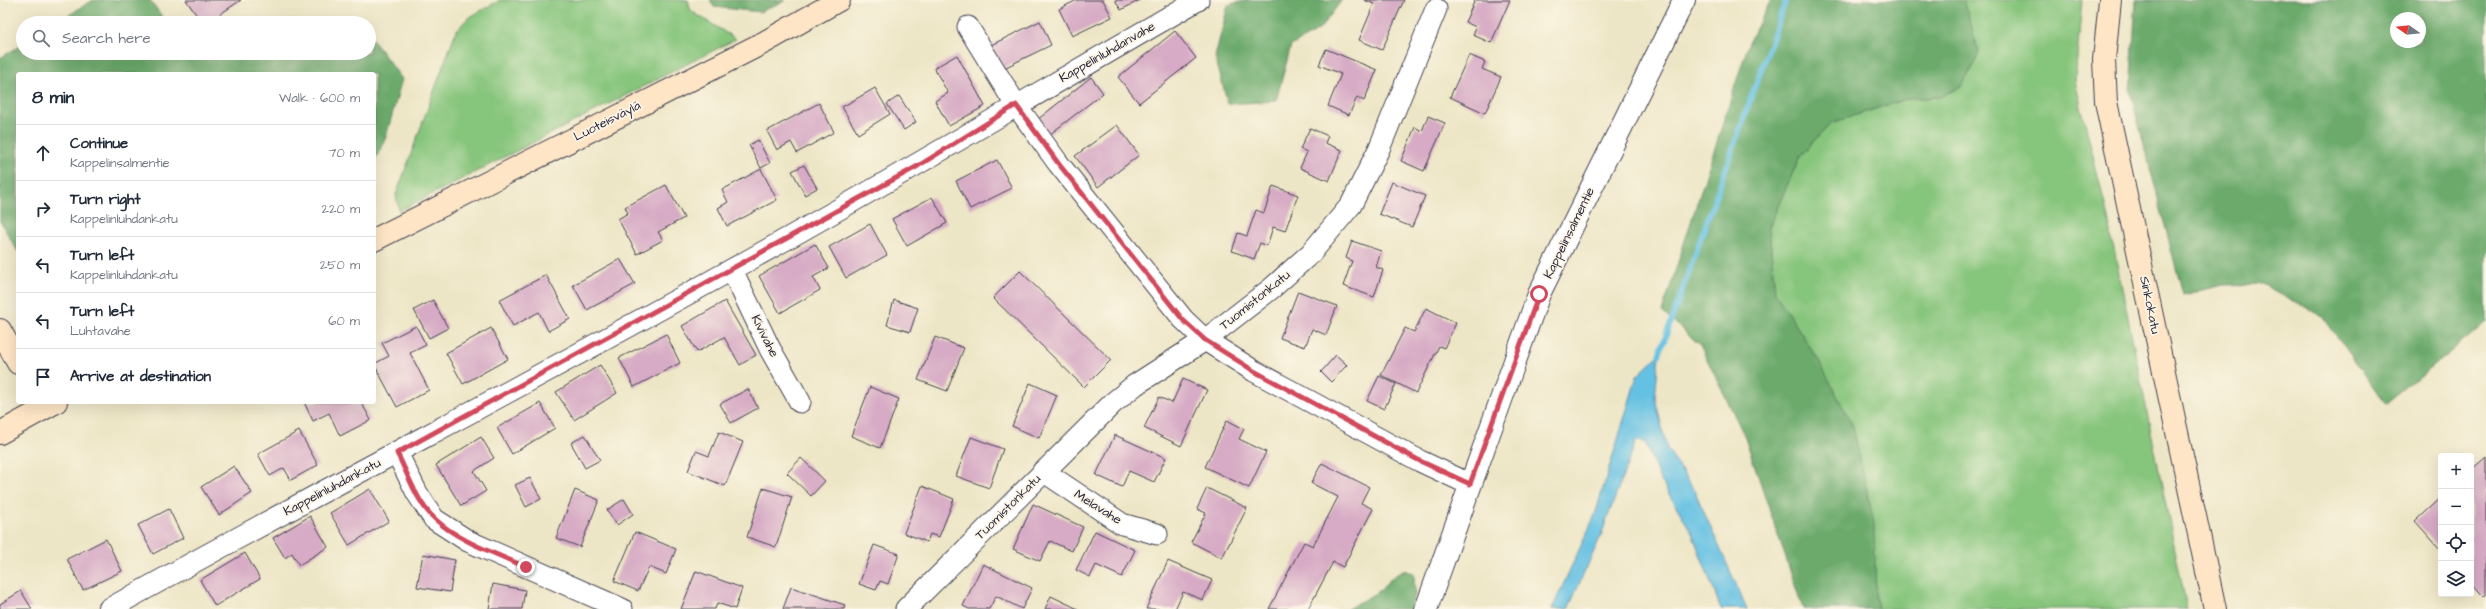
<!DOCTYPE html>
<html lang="en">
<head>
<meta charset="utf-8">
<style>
	:root { --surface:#fff; --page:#f2f2f3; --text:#1f2937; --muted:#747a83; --line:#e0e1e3 }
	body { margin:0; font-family:"Architects Daughter",sans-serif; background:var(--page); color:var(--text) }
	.controls { position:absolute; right:12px; bottom:12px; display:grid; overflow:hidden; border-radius:4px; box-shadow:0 4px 16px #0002 }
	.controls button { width:36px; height:36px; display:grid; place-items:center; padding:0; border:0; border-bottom:1px solid var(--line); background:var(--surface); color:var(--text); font:20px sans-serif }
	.compass { position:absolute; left:2390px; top:12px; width:36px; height:36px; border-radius:50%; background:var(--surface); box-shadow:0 4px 16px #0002; rotate:284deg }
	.stop { position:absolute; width:12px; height:12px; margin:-9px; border:3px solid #d1495b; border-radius:50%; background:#fff }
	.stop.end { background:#d1495b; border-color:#fff; box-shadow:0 1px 4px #0008 }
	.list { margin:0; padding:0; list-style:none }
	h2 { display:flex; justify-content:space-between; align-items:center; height:52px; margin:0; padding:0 16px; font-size:17px }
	h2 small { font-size:13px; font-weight:400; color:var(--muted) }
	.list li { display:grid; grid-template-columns:26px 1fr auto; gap:12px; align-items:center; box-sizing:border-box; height:56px; padding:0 16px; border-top:1px solid var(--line) }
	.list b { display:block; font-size:15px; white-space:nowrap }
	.list p { margin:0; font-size:13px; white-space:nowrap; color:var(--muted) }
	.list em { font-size:13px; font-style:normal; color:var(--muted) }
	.icon { flex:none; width:22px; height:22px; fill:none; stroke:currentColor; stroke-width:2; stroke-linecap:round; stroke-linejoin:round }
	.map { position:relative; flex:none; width:2486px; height:609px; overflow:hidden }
	.search { position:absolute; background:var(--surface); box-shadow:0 4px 16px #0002; left:16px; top:16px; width:360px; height:44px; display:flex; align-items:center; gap:10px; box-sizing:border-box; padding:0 14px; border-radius:22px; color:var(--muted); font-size:15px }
	.panel { position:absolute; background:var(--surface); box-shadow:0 4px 16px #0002; left:16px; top:72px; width:360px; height:332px; border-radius:4px }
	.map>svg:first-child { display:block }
	.green { fill:#86c57c; stroke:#54745c }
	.forest { fill:#6caa6c; stroke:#476654; fill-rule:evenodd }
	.water { fill:#65c1e3; stroke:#44728f }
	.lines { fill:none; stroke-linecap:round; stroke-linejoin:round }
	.stream { stroke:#65c1e3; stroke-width:5.5 }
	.building { fill:#d7abc5 }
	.minor-casing { stroke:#403f50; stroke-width:23 }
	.tertiary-casing { stroke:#403f50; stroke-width:24 }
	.secondary-casing { stroke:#403f50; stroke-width:24 }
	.minor { stroke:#fff; stroke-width:21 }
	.tertiary { stroke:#fff; stroke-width:22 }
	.secondary { stroke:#fde5c5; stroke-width:22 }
	.route { stroke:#d1495b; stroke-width:5 }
	.labels { text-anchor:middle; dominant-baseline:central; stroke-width:3.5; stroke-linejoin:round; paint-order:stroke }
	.street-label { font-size:13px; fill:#22223b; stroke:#fcf5e5 }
</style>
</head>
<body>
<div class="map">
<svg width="2486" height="609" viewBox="0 0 2486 609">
	<rect width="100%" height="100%" fill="#fcf5e5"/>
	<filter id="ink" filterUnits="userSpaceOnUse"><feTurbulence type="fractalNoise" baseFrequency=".025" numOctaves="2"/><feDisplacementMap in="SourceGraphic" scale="8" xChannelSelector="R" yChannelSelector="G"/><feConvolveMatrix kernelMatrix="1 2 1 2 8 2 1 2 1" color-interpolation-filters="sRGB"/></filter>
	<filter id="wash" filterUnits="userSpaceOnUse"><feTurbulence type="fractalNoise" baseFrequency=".012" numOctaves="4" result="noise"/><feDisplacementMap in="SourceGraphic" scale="16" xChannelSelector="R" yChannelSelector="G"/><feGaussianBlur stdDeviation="0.9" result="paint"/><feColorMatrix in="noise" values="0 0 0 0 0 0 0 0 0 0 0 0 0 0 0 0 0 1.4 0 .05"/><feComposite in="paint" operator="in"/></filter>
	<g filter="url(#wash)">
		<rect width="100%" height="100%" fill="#ede6c6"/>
		<path class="green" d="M500 0H688L691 11 736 39 399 211 396 195 456 31 468 18Z
			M1964 0H2082L2075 81 2106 209 2187 609H1878L1819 361 1775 293 1769 227 1800 156 1831 123 1906 99 1940 97 1979 53Z"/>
		<path class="forest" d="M93 0H150L167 23H56Z
			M710 0H784V1L760 12 714 7Z
			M1248 0H1342L1320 29 1291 46 1276 101 1228 104 1215 57 1228 5Z
			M1771 0H1964L1979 53 1963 85 1940 97 1906 99 1831 123 1800 156 1769 227 1775 293 1819 361 1853 426 1874 523 1876 598 1878 609H1803L1745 437 1700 345 1662 312 1749 42Z
			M2136 0H2486V323L2386 404 2323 317 2262 284 2223 285 2183 295 2130 91ZM2396 18H2420V42H2396Z
			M369 35 402 79 386 137 374 162V74H18V252L0 221V58L23 44V53H189L190 55 209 53H369Z
			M1403 570 1414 573 1415 594 1411 609H1347L1381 590 1390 579Z"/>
		<path class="water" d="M1659 355 1655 398 1667 448 1695 492 1747 609H1721L1692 533 1659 477 1645 442 1636 441 1600 538 1568 609H1552L1595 515 1637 376Z"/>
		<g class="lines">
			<path class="stream" d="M1659 355 1786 0"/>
		</g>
		<g id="blocks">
			<path class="building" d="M186 0H241L207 23H202Z
				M1077 0H1103L1112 17 1072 36 1059 9Z
				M1115 0H1140L1121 10Z
				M1364 0H1404L1382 50 1359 40 1374 4Z
				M1475 0H1510L1491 43 1473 35 1476 27 1465 22Z
				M1040 21 1051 45 1002 69 991 45Z
				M1175 31 1196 58 1139 103 1118 77Z
				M1326 49 1377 70 1364 101 1357 97 1349 115 1328 106 1341 74 1319 65Z
				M957 55 985 106 949 126 935 101 948 93 934 68Z
				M1469 55 1485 62 1482 69 1501 77 1485 113 1450 97Z
				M1091 77 1103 93 1049 135 1037 120Z
				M875 88 890 114 858 134 842 107Z
				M899 96 916 122 904 130 887 104Z
				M819 103 834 132 797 153 791 142 777 150 767 131Z
				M1428 116 1445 123 1424 171 1401 161 1415 127 1422 131Z
				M1117 125 1139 155 1098 187 1075 156Z
				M1310 128 1328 136 1325 143 1342 150 1329 181 1300 168 1307 152 1300 149Z
				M758 140 770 163 761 168 749 145Z
				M997 160 1012 188 970 209 956 181Z
				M804 165 817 188 805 195 792 171Z
				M761 169 777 200 727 226 718 208 728 202 722 190Z
				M1392 182 1425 196 1412 227 1379 214Z
				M666 185 684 218 658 232 663 240 637 254 618 219 628 213 625 207Z
				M1273 186 1298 195 1285 231 1273 227 1267 246 1260 243 1254 259 1232 251 1238 233 1247 236 1256 210 1264 213Z
				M932 197 947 223 907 246 892 219Z
				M870 224 887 255 846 278 829 247Z
				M1352 241 1381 251 1376 267 1383 270 1374 297 1343 286 1352 261 1346 258Z
				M815 244 829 268 813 277 820 290 780 313 759 276Z
				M620 259 635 284 587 310 573 285Z
				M1020 271 1111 360 1084 387 993 298Z
				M546 275 570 319 548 331 539 312 513 326 499 300Z
				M1298 291 1337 306 1326 335 1312 329 1305 347 1280 338Z
				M433 300 448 328 429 338 414 310Z
				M894 300 918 308 910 332 887 325Z
				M725 301 756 355 740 365 724 337 697 352 682 326Z
				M1426 308 1456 323 1444 348 1439 346 1416 393 1381 375 1405 328 1414 332Z
				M416 326 426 345 410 353 429 390 397 407 374 364 389 356 382 343Z
				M491 328 508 359 463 384 446 353Z
				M666 334 680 363 634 387 619 358Z
				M935 337 964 348 947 391 918 380Z
				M1336 355 1347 365 1331 382 1321 372Z
				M600 365 617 393 574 420 556 392Z
				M1379 376 1396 384 1384 409 1367 401Z
				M1183 379 1207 390 1181 446 1144 428 1159 397 1172 403Z
				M1030 383 1057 395 1039 438 1012 426Z
				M870 387 899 399 880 448 851 436Z
				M748 389 758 408 731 423 720 404Z
				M304 402H361L371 420 340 436 329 413 313 421Z
				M540 403 555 428 512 454 497 428Z
				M1227 420 1244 429 1239 439 1266 452 1249 488 1205 467Z
				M299 431 318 465 291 480 284 468 270 476 258 454Z
				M719 432 743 442 725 486 688 471 696 451 709 456Z
				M585 435 600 460 585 468 571 443Z
				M1115 435 1166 458 1154 482 1129 471 1122 487 1096 475Z
				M481 437 494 458 474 471 486 491 461 506 436 465Z
				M971 437 1003 449 989 488 956 476Z
				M2486 457V595L2483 597 2471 583V470Z
				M801 458 825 481 811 496 787 473Z
				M1322 463 1369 487 1361 503 1373 509 1343 567 1333 562 1308 609H1269L1304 542 1313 546 1338 497 1311 483Z
				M234 466 252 493 219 515 201 487Z
				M530 478 541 499 526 507 515 485Z
				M922 486 954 499 939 537 930 534 927 542 904 533Z
				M763 488 792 497 776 547 747 537Z
				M1207 488 1247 508 1222 558 1191 542 1206 513 1197 509Z
				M370 489 389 521 349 545 330 513Z
				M575 490 599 500 580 547 556 538Z
				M2441 497V550L2415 521Z
				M624 499 633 514 617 525 607 510Z
				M1033 504 1083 527 1072 551 1050 541 1040 561 1013 549Z
				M169 509 183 538 153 554 138 525Z
				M310 516 328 547 299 565 292 553 285 558 273 538Z
				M1095 531 1135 550 1122 577 1096 565 1090 577 1076 570Z
				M635 532 676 549 666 574 649 567 638 591 614 581Z
				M106 539 122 571 83 590 67 559Z
				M874 545 899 554 888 584 880 581 876 590 859 584Z
				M245 553 260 579 215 606 200 580Z
				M423 554 455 560 450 592 417 587Z
				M1168 561 1212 580 1203 600 1183 592 1175 609H1146Z
				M983 564 1032 588 1022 609 996 596 989 609H969L963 606Z
				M696 571 742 588 735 609 717 603 715 609H681Z
				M493 584 525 590 522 609H489Z
				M791 587 845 605 844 609H783Z
				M21 591 32 609H0V604Z
				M1051 596 1078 609H1045Z"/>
		</g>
	</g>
	<g filter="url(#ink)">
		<use href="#blocks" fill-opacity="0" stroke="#403f50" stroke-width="1"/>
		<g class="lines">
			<g class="minor-casing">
				<path id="minor" d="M968 27 1016 105 1058 163 1183 319 1205 340 1254 371 1420 461 1469 484
					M732 270 770 349 800 402
					M397 453 417 493 434 519 468 541 622 609
					M1043 471 1122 524 1157 534
					M109 609C315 494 525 385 731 270 889 183 1042 90 1198 0
					M906 609 1113 403 1135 385 1205 340 1272 288 1311 253 1351 205 1379 149 1436 9"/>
			</g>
			<g class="tertiary-casing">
				<path id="tertiary" d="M1426 609 1539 294 1684 0"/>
			</g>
			<g class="secondary-casing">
				<path id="secondary" d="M2110 0 2104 60 2106 102 2215 609
					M374 240 765 42 839 0
					M0 330 18 363
					M0 433 56 402"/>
			</g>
			<use href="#minor" class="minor"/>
			<use href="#tertiary" class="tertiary"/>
			<use href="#secondary" class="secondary"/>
		</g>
	</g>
	<g class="lines" filter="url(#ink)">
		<path class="route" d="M526 567C497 554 458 541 435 519 417 503 408 474 397 453L918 166 1016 105 1058 163 1183 320 1205 340 1254 371 1420 461 1470 484 1539 294"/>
	</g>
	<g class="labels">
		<g class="street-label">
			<text transform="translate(1107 52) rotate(-30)">Kappelinluhdanvahe</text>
			<text transform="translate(607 121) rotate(-27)">Luoteisväylä</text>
			<text transform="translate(1569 233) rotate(-64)">Kappelinsalmentie</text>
			<text transform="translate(1255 300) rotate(-39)">Tuomistonkatu</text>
			<text transform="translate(2150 305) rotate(78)">Sinkokatu</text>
			<text transform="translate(765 336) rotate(63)">Kivivahe</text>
			<text transform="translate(332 487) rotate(-28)">Kappelinluhdankatu</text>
			<text transform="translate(1008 507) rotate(-45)">Tuomistonkatu</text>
			<text transform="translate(1098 507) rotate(32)">Melavahe</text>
		</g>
	</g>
</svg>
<div class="controls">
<button>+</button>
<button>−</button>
<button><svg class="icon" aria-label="locate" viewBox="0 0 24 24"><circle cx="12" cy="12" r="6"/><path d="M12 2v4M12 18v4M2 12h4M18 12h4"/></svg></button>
<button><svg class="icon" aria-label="layers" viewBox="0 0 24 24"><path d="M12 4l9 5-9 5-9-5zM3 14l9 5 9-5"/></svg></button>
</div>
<svg class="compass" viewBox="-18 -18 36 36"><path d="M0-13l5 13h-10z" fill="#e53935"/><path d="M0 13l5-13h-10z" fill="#747a83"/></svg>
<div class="stop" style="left:1539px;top:294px"></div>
<div class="stop end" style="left:526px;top:567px"></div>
<div class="search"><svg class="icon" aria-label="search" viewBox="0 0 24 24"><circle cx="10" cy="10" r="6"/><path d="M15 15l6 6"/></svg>Search here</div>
<section class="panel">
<h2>8 min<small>Walk · 600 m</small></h2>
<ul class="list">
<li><svg class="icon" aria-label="ahead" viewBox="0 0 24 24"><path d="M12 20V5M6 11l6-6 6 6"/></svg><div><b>Continue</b><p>Kappelinsalmentie</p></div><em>70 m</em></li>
<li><svg class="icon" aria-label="right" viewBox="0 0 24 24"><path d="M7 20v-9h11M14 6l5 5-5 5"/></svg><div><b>Turn right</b><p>Kappelinluhdankatu</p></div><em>220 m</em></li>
<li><svg class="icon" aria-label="left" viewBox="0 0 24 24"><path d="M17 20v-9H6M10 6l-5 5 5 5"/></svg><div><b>Turn left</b><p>Kappelinluhdankatu</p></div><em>250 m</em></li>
<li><svg class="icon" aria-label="left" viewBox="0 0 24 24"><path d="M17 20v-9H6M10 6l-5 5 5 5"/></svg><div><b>Turn left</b><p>Luhtavahe</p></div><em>60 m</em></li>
<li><svg class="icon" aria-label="arrive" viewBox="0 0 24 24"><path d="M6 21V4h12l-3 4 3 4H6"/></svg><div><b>Arrive at destination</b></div></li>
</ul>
</section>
</div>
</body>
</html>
